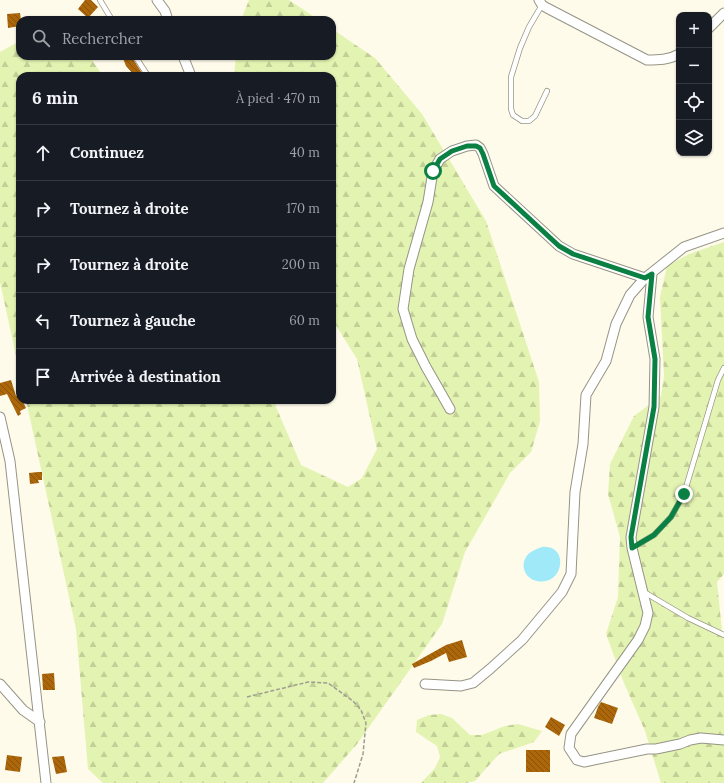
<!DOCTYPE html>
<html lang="fr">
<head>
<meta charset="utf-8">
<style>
	:root { --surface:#171b24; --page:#242831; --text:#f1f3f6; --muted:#9ea1a6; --line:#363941 }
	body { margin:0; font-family:Lora,serif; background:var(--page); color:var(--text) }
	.controls { position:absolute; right:12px; top:12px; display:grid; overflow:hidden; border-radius:8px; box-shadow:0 1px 3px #0004 }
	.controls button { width:36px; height:36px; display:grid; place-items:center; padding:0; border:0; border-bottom:1px solid var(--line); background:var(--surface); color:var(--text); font:20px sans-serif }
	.stop { position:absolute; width:12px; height:12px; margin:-9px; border:3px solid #0b8043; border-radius:50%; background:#fff }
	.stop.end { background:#0b8043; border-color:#fff; box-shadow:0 1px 4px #0008 }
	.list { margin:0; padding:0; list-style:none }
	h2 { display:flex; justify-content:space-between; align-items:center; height:52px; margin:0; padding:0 16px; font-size:17px }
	h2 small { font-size:13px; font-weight:400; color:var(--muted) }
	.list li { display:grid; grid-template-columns:26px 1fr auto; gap:12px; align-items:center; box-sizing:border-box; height:56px; padding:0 16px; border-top:1px solid var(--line) }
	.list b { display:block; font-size:15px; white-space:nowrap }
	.list em { font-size:13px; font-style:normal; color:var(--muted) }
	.icon { flex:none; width:22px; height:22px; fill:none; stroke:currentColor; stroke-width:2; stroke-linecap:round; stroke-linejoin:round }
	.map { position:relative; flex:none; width:724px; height:783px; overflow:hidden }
	.search { position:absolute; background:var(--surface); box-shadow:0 1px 3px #0004; left:16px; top:16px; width:320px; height:44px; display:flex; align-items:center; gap:10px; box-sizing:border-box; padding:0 14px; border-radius:12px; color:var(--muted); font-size:15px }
	.panel { position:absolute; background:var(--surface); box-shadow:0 1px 3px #0004; left:16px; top:72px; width:320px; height:332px; border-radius:12px }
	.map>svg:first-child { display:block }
	.forest { fill:url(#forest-firs) }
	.water { fill:#9fe9f9 }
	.building { fill:url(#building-back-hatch) }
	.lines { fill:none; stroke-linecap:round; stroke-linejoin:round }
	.service-casing { stroke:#969486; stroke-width:6 }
	.minor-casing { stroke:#969486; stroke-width:11 }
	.path { stroke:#9f9d92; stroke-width:1.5; stroke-dasharray:4 2; stroke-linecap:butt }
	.service { stroke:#fff; stroke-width:4.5 }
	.minor { stroke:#fff; stroke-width:9 }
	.route { stroke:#0b8043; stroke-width:5 }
</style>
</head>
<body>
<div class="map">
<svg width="724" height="783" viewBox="0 0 724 783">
	<defs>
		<pattern id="forest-firs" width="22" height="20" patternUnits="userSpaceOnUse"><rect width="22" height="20" fill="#e3f3b1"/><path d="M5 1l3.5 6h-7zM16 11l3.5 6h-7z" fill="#c2cf97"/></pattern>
		<pattern id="building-back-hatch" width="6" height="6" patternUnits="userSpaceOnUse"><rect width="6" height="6" fill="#ac670b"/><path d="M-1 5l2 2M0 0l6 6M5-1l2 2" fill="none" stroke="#8b530a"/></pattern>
	</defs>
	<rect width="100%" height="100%" fill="#fefbeb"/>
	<path class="forest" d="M249 0H289L319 20H241Z
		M332 29 375 58 422 114 486 221 539 382 540 421 531 452 510 473 465 552 442 624 357 744 323 783H103L88 769 76 629 26 400H275L276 407 301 465 348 487 362 478 377 449 357 359 332 319V76H234L236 56H332Z
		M20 41V56H89L103 76H20V374L0 282V52Z
		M724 242V574L717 582 722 631 724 634V783H661L645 731 624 683 606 634 618 597 620 537 608 494 610 464 634 416 661 396 664 376 660 297 667 266 689 254Z
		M441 714 452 718 470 735H482L505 726 518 724 542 731 534 742 499 754 475 781 467 783H421L435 768 440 757 437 746 416 732 417 720 429 715Z"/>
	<path class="water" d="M542 547C570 544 564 587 537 581 526 579 520 567 526 557 529 552 536 549 542 547Z"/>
	<path class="building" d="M85 0H91L98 7 88 18 78 9Z
		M20 13 21 20H20V26L8 28 7 14Z
		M122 56H131L144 76H135L126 66Z
		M11 380 16 396 20 395V400H22L26 408 20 411 21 414 18 416 7 394 0 396V383Z
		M38 472H42V480H38L39 483 30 484 29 473Z
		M462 640 467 657 449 662 446 653 431 661 414 668 412 664 446 645Z
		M54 673 55 690H43L42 674Z
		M601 702 618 708 612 724 594 718 598 707Z
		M551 717 565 725 559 736 545 727Z
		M526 750H550V772H526Z
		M7 755 22 757 20 772 5 770Z
		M64 756 67 772 56 774 52 757Z"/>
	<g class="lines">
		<g class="service-casing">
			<path id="service" d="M100 0 112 20
				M542 5 529 27 520 48 511 77V109L513 115 522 121H529L535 116 547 91
				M135 56 148 76
				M632 548 654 535 671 517 684 494 718 380 724 368
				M644 592 688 618 724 635"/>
		</g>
		<g class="minor-casing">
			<path id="minor" d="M157 0 165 11 168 20
				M539 0 542 5 547 8 647 60C658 60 669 60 679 54
				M709 28 724 13
				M183 56 191 76
				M652 274 648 317 655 359 654 407 631 537 632 548 648 613 645 626 638 640 571 734 569 748 577 760 584 762 647 749H656L680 744 690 740 701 738 724 740
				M450 409 426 367 412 339 403 309 409 269 428 202 433 171 440 159 452 151 467 146 476 145 480 148 483 154 494 186 559 246 573 254 645 278
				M0 417 10 461 46 783
				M0 684 23 710 40 722
				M425 684 461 686 473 683 490 669 522 640 562 592 571 574 575 492 583 444 586 395 606 361 616 324 630 295 645 278 684 247 724 233"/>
		</g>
		<path class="path" d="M247 697 308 682 328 683 353 701 361 710 366 723 363 754 354 783"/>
		<use href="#service" class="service"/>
		<use href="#minor" class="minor"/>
	</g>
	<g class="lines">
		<path class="route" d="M433 171 440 159 452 151 467 146H476L480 148 483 154 494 186 559 246 573 254 645 278 652 274 648 317 655 359 654 407 631 537 632 548 654 535 671 517 684 494"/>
	</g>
</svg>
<div class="controls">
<button>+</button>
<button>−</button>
<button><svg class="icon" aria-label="locate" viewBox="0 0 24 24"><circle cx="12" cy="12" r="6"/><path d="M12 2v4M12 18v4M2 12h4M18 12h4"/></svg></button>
<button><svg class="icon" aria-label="layers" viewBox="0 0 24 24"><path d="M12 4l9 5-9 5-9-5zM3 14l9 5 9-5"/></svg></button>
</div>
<div class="stop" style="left:433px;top:171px"></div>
<div class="stop end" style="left:684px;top:494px"></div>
<div class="search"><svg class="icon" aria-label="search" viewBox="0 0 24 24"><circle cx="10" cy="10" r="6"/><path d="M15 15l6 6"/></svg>Rechercher</div>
<section class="panel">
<h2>6 min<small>À pied · 470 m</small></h2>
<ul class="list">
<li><svg class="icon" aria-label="ahead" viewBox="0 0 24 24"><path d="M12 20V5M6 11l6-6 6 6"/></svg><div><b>Continuez</b></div><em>40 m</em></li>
<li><svg class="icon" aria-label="right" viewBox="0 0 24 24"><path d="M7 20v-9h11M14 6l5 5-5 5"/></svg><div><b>Tournez à droite</b></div><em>170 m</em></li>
<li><svg class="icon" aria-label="right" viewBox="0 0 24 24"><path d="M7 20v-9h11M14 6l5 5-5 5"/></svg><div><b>Tournez à droite</b></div><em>200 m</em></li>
<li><svg class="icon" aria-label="left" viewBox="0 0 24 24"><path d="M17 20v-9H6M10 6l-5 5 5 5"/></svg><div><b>Tournez à gauche</b></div><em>60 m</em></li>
<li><svg class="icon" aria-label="arrive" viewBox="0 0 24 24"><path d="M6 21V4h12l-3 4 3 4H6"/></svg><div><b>Arrivée à destination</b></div></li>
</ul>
</section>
</div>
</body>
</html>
